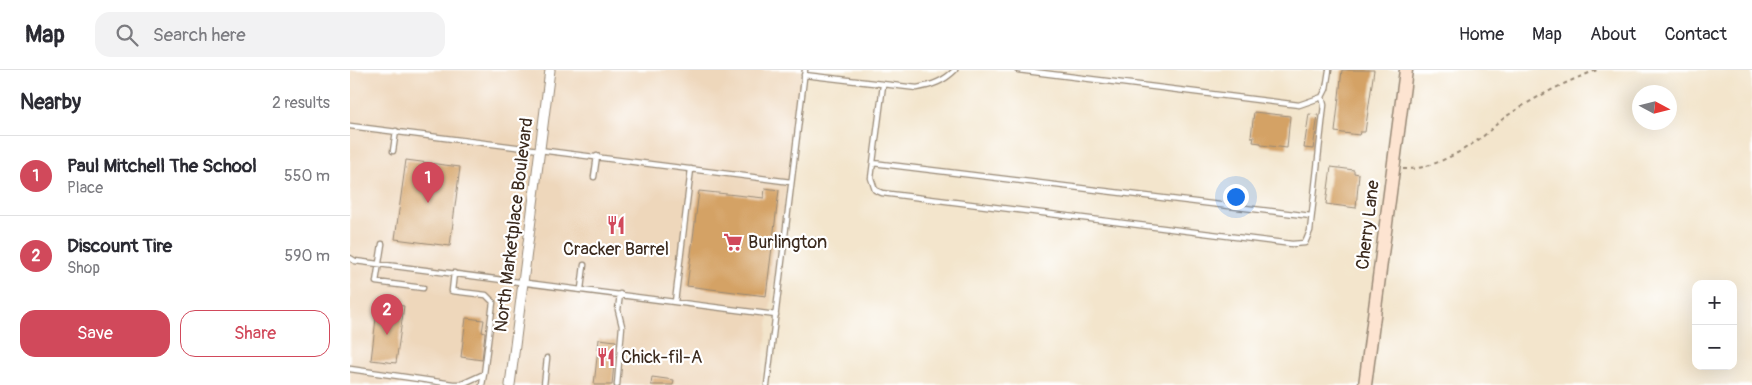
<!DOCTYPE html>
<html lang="en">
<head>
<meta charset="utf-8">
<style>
	:root { --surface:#fff; --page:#f2f2f3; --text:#2b2b33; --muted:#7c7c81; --line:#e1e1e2; --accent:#d1495b }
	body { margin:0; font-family:Pangolin,sans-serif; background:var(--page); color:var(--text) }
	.controls { position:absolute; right:15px; bottom:15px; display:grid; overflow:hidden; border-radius:10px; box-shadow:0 5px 20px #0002 }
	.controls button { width:45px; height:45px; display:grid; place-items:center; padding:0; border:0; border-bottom:1px solid var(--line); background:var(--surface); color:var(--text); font:25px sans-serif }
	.compass { position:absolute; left:1282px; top:15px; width:45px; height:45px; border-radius:50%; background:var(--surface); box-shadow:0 5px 20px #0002; rotate:97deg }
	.you { position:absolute; left:885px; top:126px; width:18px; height:18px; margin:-12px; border:4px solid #fff; border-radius:50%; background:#1a73e8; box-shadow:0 0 0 8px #1a73e833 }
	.badge { display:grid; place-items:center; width:32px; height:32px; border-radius:50%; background:var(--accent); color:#fff; font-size:16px; font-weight:700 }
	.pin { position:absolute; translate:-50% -41px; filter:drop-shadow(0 1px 2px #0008) }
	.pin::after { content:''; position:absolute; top:26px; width:18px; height:15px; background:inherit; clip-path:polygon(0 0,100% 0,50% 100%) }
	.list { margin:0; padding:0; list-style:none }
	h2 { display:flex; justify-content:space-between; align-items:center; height:65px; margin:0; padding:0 20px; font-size:21px }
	h2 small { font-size:16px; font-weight:400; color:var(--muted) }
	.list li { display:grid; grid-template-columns:32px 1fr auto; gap:15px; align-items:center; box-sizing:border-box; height:80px; padding:0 20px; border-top:1px solid var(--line) }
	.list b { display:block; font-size:19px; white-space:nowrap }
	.list p { margin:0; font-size:16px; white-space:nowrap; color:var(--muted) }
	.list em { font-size:16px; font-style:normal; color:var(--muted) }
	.actions { display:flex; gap:10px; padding:15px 20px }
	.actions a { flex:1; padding:11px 0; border:1px solid var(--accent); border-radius:15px; text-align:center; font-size:18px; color:var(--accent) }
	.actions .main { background:var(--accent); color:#fff }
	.icon { flex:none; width:28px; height:28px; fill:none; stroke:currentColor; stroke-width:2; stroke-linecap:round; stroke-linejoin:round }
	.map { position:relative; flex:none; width:1402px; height:315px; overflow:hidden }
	header { display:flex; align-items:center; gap:30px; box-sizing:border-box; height:70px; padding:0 25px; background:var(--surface); border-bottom:1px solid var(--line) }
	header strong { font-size:24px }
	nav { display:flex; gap:28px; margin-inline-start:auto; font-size:18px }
	.search { width:350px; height:45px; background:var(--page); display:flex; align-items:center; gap:12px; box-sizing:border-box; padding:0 18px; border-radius:15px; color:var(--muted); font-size:19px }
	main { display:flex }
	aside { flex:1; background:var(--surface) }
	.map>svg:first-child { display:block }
	.built { fill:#eed7bb }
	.building { fill:#d4a265 }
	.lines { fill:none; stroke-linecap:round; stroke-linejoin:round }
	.service-casing { stroke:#978875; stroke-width:7 }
	.minor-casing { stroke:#978875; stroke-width:11 }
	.secondary-casing { stroke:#978875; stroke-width:15 }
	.path { stroke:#978875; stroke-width:2; stroke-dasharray:4 4; stroke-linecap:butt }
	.service { stroke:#fff; stroke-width:4.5 }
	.minor { stroke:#fff; stroke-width:9 }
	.secondary { stroke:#fde4d1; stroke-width:12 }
	.labels { text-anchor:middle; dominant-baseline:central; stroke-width:4.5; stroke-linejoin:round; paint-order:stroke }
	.street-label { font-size:18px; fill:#3b2a1e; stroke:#fff }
	.poi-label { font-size:18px; fill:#3b2a1e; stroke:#fff; text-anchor:start }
</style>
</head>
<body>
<header>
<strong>Map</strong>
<div class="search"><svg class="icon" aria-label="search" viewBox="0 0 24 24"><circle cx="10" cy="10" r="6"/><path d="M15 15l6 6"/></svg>Search here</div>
<nav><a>Home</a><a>Map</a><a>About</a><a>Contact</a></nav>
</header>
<main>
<aside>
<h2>Nearby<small>2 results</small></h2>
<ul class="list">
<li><span class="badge">1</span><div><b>Paul Mitchell The School</b><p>Place</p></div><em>550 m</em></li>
<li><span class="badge">2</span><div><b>Discount Tire</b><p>Shop</p></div><em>590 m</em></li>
</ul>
<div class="actions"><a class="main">Save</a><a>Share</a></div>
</aside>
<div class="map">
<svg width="1402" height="315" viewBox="0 0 1402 315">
	<rect width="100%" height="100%" fill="#fff"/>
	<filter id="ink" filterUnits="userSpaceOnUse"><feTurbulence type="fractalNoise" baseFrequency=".02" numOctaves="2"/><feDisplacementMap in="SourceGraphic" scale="10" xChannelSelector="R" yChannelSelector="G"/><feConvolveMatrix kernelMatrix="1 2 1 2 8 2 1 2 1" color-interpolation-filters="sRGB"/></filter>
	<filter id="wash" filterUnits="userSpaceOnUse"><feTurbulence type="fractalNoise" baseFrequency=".0096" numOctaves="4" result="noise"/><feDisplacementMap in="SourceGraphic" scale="20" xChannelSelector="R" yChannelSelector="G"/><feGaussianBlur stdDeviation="1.12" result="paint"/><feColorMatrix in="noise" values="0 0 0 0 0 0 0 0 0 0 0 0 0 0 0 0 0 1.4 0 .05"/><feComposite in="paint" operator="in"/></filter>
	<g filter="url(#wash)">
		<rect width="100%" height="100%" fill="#f3e5cc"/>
		<path class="built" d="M0 0H452L410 315H18L0 312Z"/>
		<g id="blocks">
			<path class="building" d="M992 0H1024L1015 62H1010L1009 65 985 62Z
				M904 42 940 46 937 78 911 75V73L903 72 904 67H901Z
				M959 44 968 45 963 79 954 78Z
				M56 90 110 97 100 176 45 169Z
				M981 97 1004 100V103L1009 104 1006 138 976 134Z
				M415 118 429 120 416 226 337 216 349 121 414 128Z
				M37 234 54 236 46 293 21 290 27 240 37 241Z
				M116 248 134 250 132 262 135 263 132 290 111 287Z
				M249 269 266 271 262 315H244Z
				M302 307 324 310 323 315H301Z"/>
		</g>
	</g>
	<g filter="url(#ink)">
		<use href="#blocks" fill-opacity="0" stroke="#978875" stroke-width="1"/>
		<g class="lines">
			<g class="service-casing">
				<path id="service" d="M668 0 949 35 972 27 976 19 979 0
					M454 5 567 18C583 15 594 11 605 0
					M533 15 521 108 525 120 532 123 942 174 955 173 960 161 974 35 972 27
					M0 56 441 112
					M43 81 46 61
					M523 93 961 146
					M244 107 247 86
					M32 174 26 212 73 218
					M0 188 5 191 426 245
					M231 219 234 195
					M325 232 341 99
					M0 299 103 314H112L134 304 143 232 136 225 102 221 104 203
					M132 315 134 304
					M194 315 197 288
					M267 315 272 256 268 240 270 224
					M417 315 455 0"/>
			</g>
			<g class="minor-casing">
				<path id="minor" d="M160 315 200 0"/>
			</g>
			<g class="secondary-casing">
				<path id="secondary" d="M1015 315 1056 0"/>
			</g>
			<path class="path" d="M1053 99C1081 100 1109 83 1131 68 1139 62 1146 54 1154 48 1181 29 1217 11 1247 0"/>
			<use href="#service" class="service"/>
			<use href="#minor" class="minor"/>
			<use href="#secondary" class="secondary"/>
		</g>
	</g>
	<defs>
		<g id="restaurant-bare" transform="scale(1.5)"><path d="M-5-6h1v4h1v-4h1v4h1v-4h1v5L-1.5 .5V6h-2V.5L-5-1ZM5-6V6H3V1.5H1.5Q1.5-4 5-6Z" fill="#d1495b" stroke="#fff" stroke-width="2.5" paint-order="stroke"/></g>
		<g id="supermarket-bare" transform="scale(1.5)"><path d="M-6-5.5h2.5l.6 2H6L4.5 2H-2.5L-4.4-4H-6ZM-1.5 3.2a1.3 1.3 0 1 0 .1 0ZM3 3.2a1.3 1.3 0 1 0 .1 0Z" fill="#d1495b" stroke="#fff" stroke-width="2.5" paint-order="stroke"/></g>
	</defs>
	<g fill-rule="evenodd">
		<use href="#restaurant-bare" x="266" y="155"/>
		<use href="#supermarket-bare" x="383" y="172"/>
		<use href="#restaurant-bare" x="256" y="287"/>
	</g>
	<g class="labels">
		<g class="street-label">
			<text transform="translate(164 155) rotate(-83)">North Marketplace Boulevard</text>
			<text transform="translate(1018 155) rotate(-83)">Cherry Lane</text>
		</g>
		<g class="poi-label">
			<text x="398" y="172">Burlington</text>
			<text x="266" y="179" text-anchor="middle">Cracker Barrel</text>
			<text x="271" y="287">Chick-fil-A</text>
		</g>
	</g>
</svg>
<div class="controls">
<button>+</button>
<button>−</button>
</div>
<svg class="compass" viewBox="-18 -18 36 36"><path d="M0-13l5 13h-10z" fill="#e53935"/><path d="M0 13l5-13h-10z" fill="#7c7c81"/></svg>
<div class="you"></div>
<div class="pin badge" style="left:78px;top:133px">1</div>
<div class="pin badge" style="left:37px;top:265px">2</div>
</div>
</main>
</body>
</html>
